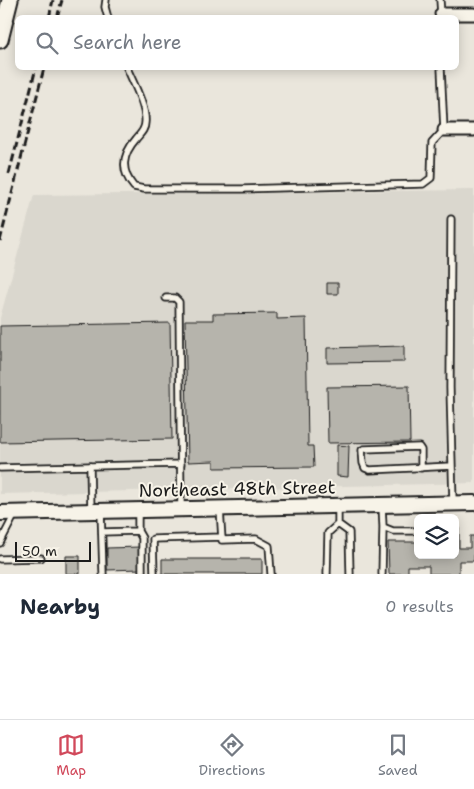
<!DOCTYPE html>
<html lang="en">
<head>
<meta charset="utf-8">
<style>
	:root { --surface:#fff; --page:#f2f2f3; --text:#1f2937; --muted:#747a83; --line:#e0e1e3; --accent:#d1495b }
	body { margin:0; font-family:"Shantell Sans",sans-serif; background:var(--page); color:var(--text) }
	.controls { position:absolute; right:15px; bottom:15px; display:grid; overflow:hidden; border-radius:8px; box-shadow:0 2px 12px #0003 }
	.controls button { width:45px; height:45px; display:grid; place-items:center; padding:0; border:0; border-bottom:1px solid var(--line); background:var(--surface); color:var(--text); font:25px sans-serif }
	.scale { position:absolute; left:15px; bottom:12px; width:76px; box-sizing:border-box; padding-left:5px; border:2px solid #1c1c1c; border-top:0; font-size:14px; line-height:18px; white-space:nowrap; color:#1c1c1c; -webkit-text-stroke:4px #f7f3e8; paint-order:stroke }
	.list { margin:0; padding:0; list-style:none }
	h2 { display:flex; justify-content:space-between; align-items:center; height:65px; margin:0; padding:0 20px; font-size:21px }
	h2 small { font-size:16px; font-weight:400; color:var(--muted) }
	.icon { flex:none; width:28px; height:28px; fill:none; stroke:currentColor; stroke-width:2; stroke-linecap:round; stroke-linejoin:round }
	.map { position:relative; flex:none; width:474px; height:574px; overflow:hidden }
	.search { position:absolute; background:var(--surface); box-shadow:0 2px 12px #0003; left:15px; right:15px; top:15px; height:55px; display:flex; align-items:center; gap:12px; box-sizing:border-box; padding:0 18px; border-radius:8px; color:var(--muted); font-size:19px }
	.sheet { height:145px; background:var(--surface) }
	nav { display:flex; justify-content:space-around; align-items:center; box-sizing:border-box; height:70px; border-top:1px solid var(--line); background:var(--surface); font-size:14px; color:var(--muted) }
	nav a { display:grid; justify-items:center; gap:2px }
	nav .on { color:var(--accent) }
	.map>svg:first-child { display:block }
	.built { fill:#dad7ce }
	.building { fill:#b6b4ac; stroke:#1c1c1c }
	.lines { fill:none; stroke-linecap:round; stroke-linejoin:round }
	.service-casing { stroke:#1c1c1c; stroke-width:9 }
	.minor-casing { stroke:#1c1c1c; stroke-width:15 }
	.tertiary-casing { stroke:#1c1c1c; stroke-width:18 }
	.secondary-casing { stroke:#1c1c1c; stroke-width:19 }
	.service { stroke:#f7f3e8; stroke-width:5.5 }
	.minor { stroke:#f7f3e8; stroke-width:11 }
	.tertiary { stroke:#f7f3e8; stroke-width:14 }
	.secondary { stroke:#f7f3e8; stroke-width:15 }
	.rail { stroke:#1c1c1c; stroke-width:3; stroke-dasharray:8 4; stroke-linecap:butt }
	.labels { text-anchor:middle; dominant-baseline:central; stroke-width:4; stroke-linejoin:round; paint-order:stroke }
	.street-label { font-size:18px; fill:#1c1c1c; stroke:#f7f3e8 }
</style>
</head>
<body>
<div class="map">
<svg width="474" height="574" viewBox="0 0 474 574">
	<rect width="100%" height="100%" fill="#eae6dc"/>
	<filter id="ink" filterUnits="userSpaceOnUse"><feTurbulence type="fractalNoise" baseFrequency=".02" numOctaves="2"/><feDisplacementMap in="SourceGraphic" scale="10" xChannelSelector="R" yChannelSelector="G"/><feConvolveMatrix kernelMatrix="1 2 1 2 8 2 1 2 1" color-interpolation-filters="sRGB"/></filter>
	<g filter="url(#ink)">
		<path class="built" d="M474 190V483L0 494V318L34 195Z"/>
		<path class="building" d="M327 283H338V294H327Z
			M277 313V319L306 318 308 446H313L314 467 214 468V461L188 462 185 320H213V314Z
			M170 323 172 439 0 442V326Z
			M404 346V362L327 363V348Z
			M409 386 410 442 328 443 327 387Z
			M337 445 349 446 348 477 337 476Z
			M455 526H459V548H470V536H474V561H459V574H429V566H408V574H389L388 542H418V555H455Z
			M140 547 141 569 107 570V548Z
			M66 556H80V574H66Z
			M162 559H262V574H162Z"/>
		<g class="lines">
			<g class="service-casing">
				<path id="service" d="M106 0 105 7 108 18
					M440 0 441 15
					M127 68C133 82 147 108 145 123 145 130 140 134 136 139 122 155 120 170 134 187L144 189H242L423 184 431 178 432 143 444 130 441 68
					M451 219 450 388 453 503
					M166 298H175L179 302 181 509
					M90 466 91 511
					M0 468 181 464
					M421 468V450L419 447 364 449 362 450 363 463 365 468 370 470 452 466
					M382 505 383 527 393 531H418
					M220 508 222 540 256 539 269 546 271 574
					M101 511 103 574
					M338 524 349 532 350 574
					M138 531 142 538V574
					M102 532 138 531V510
					M0 543 15 514
					M0 559 41 558
					M154 574 153 539 222 537
					M327 574 328 533 338 524V506
					M382 574 383 527"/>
			</g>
			<g class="minor-casing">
				<path id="minor" d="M441 14H474
					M444 130H474"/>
			</g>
			<g class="tertiary-casing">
				<path id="tertiary" d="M0 513 474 503"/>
			</g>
			<g class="secondary-casing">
				<path id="secondary" d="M0 40 10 0"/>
			</g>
			<use href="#service" class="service"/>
			<use href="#minor" class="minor"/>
			<use href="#tertiary" class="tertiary"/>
			<use href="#secondary" class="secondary"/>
			<path class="rail" d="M49 18 53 0
				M57 18 62 0
				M9 174 36 68
				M0 241 44 68"/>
		</g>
	</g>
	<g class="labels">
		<g class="street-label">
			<text transform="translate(237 489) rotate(-1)">Northeast 48th Street</text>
		</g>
	</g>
</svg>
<div class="controls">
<button><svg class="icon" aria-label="layers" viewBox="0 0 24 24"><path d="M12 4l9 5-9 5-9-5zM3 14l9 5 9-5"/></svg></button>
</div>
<div class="scale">50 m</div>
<div class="search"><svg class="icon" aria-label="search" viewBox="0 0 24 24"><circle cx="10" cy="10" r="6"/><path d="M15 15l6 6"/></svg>Search here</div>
</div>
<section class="sheet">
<h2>Nearby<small>0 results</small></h2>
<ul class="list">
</ul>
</section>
<nav>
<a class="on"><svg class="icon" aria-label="map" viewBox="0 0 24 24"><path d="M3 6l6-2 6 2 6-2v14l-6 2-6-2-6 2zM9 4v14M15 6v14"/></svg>Map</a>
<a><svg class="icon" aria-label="directions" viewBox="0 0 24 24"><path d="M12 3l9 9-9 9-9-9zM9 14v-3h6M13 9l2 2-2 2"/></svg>Directions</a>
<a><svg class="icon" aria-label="saved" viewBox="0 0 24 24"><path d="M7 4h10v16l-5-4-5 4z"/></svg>Saved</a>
</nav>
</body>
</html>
